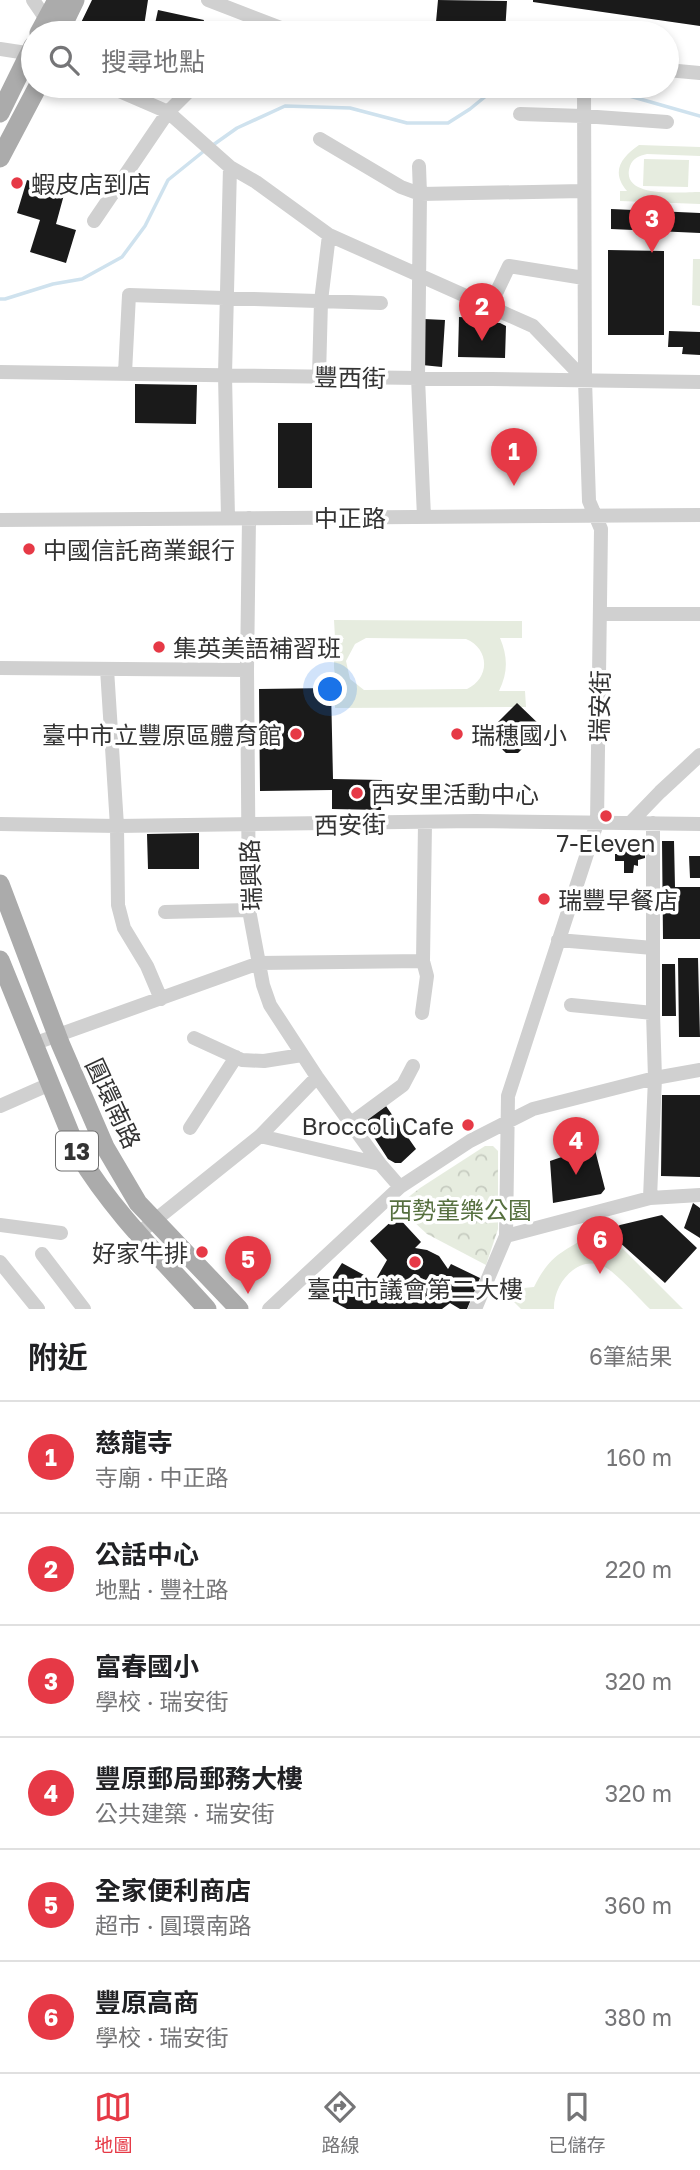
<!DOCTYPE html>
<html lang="zh-TW">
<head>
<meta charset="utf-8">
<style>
	:root { --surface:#fff; --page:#f2f2f2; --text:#202124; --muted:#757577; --line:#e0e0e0; --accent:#e63946 }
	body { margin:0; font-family:"Golos Text","Noto Sans TC",sans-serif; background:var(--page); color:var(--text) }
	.you { position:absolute; left:331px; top:690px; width:24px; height:24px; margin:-18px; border:5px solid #fff; border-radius:50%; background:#1a73e8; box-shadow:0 0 0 10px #1a73e833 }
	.badge { display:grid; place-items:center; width:46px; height:46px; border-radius:50%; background:var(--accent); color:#fff; font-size:23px; font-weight:700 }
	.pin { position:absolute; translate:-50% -58px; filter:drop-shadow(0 2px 4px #0008) }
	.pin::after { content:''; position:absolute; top:37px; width:24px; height:21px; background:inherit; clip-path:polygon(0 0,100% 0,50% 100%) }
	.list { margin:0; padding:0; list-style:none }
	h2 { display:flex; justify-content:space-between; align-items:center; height:91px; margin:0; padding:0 28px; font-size:30px }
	h2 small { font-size:23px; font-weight:400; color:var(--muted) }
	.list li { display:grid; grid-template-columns:46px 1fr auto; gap:21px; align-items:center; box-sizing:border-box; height:112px; padding:0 28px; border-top:2px solid var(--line) }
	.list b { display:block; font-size:26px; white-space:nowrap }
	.list p { margin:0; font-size:23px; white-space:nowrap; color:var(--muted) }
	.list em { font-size:23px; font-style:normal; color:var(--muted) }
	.icon { flex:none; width:38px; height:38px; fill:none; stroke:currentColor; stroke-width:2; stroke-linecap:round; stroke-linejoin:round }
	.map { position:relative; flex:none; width:700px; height:1309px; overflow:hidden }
	.search { position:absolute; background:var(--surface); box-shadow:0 4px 10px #0003; left:21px; right:21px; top:21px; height:77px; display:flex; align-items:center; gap:18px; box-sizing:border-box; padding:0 24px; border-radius:38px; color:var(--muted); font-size:26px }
	.sheet { height:763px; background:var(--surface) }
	nav { display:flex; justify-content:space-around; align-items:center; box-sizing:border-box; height:98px; border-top:2px solid var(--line); background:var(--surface); font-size:19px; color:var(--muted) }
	nav a { display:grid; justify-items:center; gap:4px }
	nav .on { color:var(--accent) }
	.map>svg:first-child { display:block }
	.park { fill:url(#park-crowns) }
	.garden { fill:#e6ecdf; fill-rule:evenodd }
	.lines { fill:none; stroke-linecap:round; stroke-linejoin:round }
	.stream { stroke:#cfe2ee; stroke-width:3.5 }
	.building { fill:#1a1a1a }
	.minor { stroke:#d0d0d0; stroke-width:14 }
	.major { stroke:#ababab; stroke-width:19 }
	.poi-dot { fill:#e63946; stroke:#fff; stroke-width:2.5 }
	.labels { text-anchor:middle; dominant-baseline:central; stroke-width:7; stroke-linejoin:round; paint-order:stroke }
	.shield { fill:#fff; stroke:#707070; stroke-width:2 }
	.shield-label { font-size:23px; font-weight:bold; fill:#333 }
	.poi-label { font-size:24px; fill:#333; stroke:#fff; text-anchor:start }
	.street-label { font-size:24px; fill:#333; stroke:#fff }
	.park-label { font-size:24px; fill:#56703f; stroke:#fff }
</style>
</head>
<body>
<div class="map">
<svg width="700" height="1309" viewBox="0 0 700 1309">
	<defs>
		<pattern id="park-crowns" width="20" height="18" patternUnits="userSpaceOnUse" patternTransform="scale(1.75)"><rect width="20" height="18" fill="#e6ecdf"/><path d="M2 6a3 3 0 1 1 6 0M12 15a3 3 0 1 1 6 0" fill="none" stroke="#c6cbc0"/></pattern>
	</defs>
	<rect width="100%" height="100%" fill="#fff"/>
	<path class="park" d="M485 1146H493L498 1151V1229L486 1265 427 1234 397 1206 420 1188Z"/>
	<path class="garden" d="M639 145 700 147V156L647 154C639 156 633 158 630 166 619 199 681 192 700 192V204L620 201V191H627C610 171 622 157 639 145Z
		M644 159 689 160 688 187 643 186Z
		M693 259H700V306L692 305Z
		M334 620 522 621V638H500C508 657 508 673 499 691H525L526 707 335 708V690H342C331 673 331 655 344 638H335ZM366 638 466 639C490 649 490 678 467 689L364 690 350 679 346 661 355 644Z
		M590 1235H609L683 1309H650C640 1299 616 1273 605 1267 579 1253 553 1283 554 1309H521L513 1301 524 1288 534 1287C550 1255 561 1253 590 1235Z"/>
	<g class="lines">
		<path class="stream" d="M558 86 579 89
			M586 90 626 95 700 116
			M213 145 237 128 285 106 350 108 407 123H448L470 109 492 91 530 86
			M0 299H5L53 284 82 279 122 257 145 226 168 180 204 151"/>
	</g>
	<path class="building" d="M92 0H148L143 33H76Z
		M438 0 507 1 505 33H435Z
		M533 0H700V26L533 2Z
		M158 10 204 20 201 33H153Z
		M27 180 65 191 56 224 76 230 66 263 30 252 40 220 17 213Z
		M611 209 700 213V233L611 229Z
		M608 250 664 251V335H608Z
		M459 317 474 318V322L500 323 506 326 505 358 458 357Z
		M424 319 445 320 442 367 422 365Z
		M669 331 700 332V355L682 354 683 347H668Z
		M135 384 197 385 196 424 135 423Z
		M278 423H312V488H278Z
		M331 688 333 779 382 780 381 810 332 809V790L260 791 259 689Z
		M517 703 543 728 518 753H506L486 734Z
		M199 833V869H148L147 834Z
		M662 841H674L675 887H700V939H663Z
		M622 848H645V858L638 860V866L634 865 633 873H624V861H615V854H622Z
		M689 856H700V878H690Z
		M678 958H698L700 1037H679Z
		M662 964H675L676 1016H662Z
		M662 1095H700V1177L661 1176Z
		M386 1106 416 1149 401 1163H395L388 1159 368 1128V1118Z
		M594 1146 605 1189 601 1194 553 1203 550 1161Z
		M693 1203 700 1208V1238L684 1228Z
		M662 1215 697 1248 665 1283 608 1232 620 1225Z
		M397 1216 421 1242 415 1248 427 1250 439 1256 448 1269 451 1264 480 1278 467 1309H460L450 1303 442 1309H347L321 1295 342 1263 375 1281 387 1260 370 1241Z"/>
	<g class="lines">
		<path class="minor" d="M33 0 46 19 52 22
			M208 0 294 33
			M0 49 33 54
			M667 70 700 73
			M108 86 168 112 230 167 256 182 329 235 533 326 585 380
			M227 86H254
			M520 114 583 116 667 122
			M320 139 401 187 420 194 419 166
			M94 221 168 112 194 86
			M490 306 509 266 584 278
			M0 372 700 382
			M125 373 129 295 381 303
			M319 376 321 301 329 235
			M424 517 418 378 420 194 583 191
			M228 518 225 375 230 167
			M249 518 247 670 249 910 263 985 270 1005 317 1077 380 1164 400 1187
			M0 520 700 515
			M601 614H700
			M0 668 247 670
			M107 669 117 826 118 905 124 928 147 966 161 999
			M631 822 660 792 700 755
			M0 824 117 826 476 821 700 824
			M165 912 249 910
			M558 940 653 948
			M571 1005 653 1013
			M422 1013 427 976 423 961 425 823
			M194 1038 242 1060 264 1061 302 1055
			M33 1044 259 963 423 961
			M0 1106 50 1084
			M350 1124 403 1085 413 1066
			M190 1128 236 1057
			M260 1136 380 1164
			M650 1198 655 1078 653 1013V823
			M0 1225 61 1233
			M139 1233 260 1136 317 1077
			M506 1236 650 1198 700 1195
			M42 1254 84 1309
			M0 1262 38 1309
			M269 1309 400 1187 470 1141 533 1109 655 1078 700 1070
			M475 1309 506 1236 508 1096 597 823 601 529 589 501 585 380 584 86"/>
		<path class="major" d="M39 33 57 0
			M59 33 75 0
			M0 113 33 46
			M0 158 38 86
			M0 884 60 1043 105 1147 138 1203 239 1309
			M0 960 79 1155C113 1212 163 1260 207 1309"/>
	</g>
	<g class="poi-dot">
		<circle cx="17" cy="183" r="7"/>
		<circle cx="29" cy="549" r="7"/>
		<circle cx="159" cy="647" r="7"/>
		<circle cx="296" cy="734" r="7"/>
		<circle cx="457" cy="734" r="7"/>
		<circle cx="357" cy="793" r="7"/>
		<circle cx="606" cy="816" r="7"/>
		<circle cx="544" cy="899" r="7"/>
		<circle cx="468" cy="1125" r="7"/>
		<circle cx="202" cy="1252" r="7"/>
		<circle cx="415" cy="1262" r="7"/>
	</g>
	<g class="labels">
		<rect class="shield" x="56" y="1131.5" width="42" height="39" rx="5"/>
		<g class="shield-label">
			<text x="77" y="1151">13</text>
		</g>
		<g class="poi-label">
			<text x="31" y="183">蝦皮店到店</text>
			<text x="43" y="549">中國信託商業銀行</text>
			<text x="173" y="647">集英美語補習班</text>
			<text x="282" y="734" text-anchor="end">臺中市立豐原區體育館</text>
			<text x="471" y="734">瑞穗國小</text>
			<text x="371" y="793">西安里活動中心</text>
			<text x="606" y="842" text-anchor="middle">7-Eleven</text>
			<text x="558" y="899">瑞豐早餐店</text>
			<text x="454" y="1125" text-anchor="end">Broccoli Cafe</text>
			<text x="188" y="1252" text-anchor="end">好家牛排</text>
			<text x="415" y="1288" text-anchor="middle">臺中市議會第二大樓</text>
		</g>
		<g class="street-label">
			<text transform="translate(350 377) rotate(1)">豐西街</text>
			<text x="350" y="517">中正路</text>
			<text transform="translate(599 706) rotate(-89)">瑞安街</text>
			<text transform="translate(350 824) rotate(-1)">西安街</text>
			<text transform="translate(250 875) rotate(-92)">瑞興路</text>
			<text transform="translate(114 1103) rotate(65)">圓環南路</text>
		</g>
		<g class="park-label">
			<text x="460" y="1209">西勢童樂公園</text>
		</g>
	</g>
</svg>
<div class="you"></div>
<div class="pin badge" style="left:514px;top:486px">1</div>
<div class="pin badge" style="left:482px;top:341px">2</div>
<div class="pin badge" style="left:652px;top:253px">3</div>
<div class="pin badge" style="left:576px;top:1175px">4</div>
<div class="pin badge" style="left:248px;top:1294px">5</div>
<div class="pin badge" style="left:600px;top:1274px">6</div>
<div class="search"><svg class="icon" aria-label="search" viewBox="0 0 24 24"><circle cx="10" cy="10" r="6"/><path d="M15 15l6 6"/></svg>搜尋地點</div>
</div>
<section class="sheet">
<h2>附近<small>6筆結果</small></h2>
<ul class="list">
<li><span class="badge">1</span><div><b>慈龍寺</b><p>寺廟 · 中正路</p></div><em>160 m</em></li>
<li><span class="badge">2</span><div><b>公話中心</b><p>地點 · 豐社路</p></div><em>220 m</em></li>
<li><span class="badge">3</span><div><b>富春國小</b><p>學校 · 瑞安街</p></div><em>320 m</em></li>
<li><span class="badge">4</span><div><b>豐原郵局郵務大樓</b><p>公共建築 · 瑞安街</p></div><em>320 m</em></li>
<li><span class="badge">5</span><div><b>全家便利商店</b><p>超市 · 圓環南路</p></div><em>360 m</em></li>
<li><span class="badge">6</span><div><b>豐原高商</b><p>學校 · 瑞安街</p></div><em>380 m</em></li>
</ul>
</section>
<nav>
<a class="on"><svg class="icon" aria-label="map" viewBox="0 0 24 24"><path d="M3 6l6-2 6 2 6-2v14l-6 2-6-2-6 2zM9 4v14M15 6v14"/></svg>地圖</a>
<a><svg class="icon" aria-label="directions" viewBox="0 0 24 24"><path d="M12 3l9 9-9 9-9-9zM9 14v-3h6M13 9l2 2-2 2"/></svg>路線</a>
<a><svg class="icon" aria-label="saved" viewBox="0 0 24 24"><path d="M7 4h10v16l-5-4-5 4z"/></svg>已儲存</a>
</nav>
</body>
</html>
